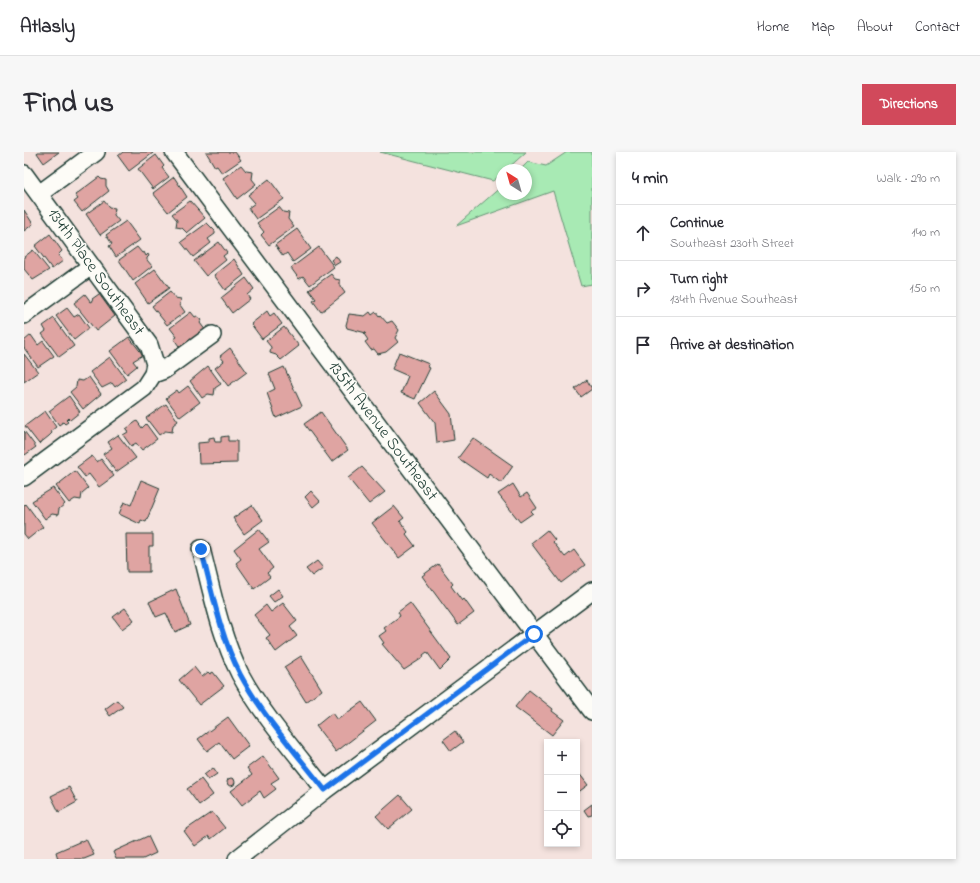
<!DOCTYPE html>
<html lang="en">
<head>
<meta charset="utf-8">
<style>
	:root { --surface:#fff; --page:#f7f7f7; --text:#2b2b33; --muted:#7c7c81; --line:#e1e1e2; --accent:#d1495b }
	body { margin:0; font-family:"Indie Flower",sans-serif; background:var(--page); color:var(--text) }
	.controls { position:absolute; right:12px; bottom:12px; display:grid; overflow:hidden; border-radius:0px; box-shadow:0 2px 6px #0003 }
	.controls button { width:36px; height:36px; display:grid; place-items:center; padding:0; border:0; border-bottom:1px solid var(--line); background:var(--surface); color:var(--text); font:20px sans-serif }
	.compass { position:absolute; left:472px; top:12px; width:36px; height:36px; border-radius:50%; background:var(--surface); box-shadow:0 2px 6px #0003; rotate:323deg }
	.stop { position:absolute; width:12px; height:12px; margin:-9px; border:3px solid #1a73e8; border-radius:50%; background:#fff }
	.stop.end { background:#1a73e8; border-color:#fff; box-shadow:0 1px 4px #0008 }
	.list { margin:0; padding:0; list-style:none }
	h2 { display:flex; justify-content:space-between; align-items:center; height:52px; margin:0; padding:0 16px; font-size:17px }
	h2 small { font-size:13px; font-weight:400; color:var(--muted) }
	.list li { display:grid; grid-template-columns:26px 1fr auto; gap:12px; align-items:center; box-sizing:border-box; height:56px; padding:0 16px; border-top:1px solid var(--line) }
	.list b { display:block; font-size:15px; white-space:nowrap }
	.list p { margin:0; font-size:13px; white-space:nowrap; color:var(--muted) }
	.list em { font-size:13px; font-style:normal; color:var(--muted) }
	.icon { flex:none; width:22px; height:22px; fill:none; stroke:currentColor; stroke-width:2; stroke-linecap:round; stroke-linejoin:round }
	.map { position:relative; flex:none; width:568px; height:707px; overflow:hidden; border-radius:0px }
	header { display:flex; align-items:center; gap:24px; box-sizing:border-box; height:56px; padding:0 20px; background:var(--surface); border-bottom:1px solid var(--line) }
	header strong { font-size:19px }
	nav { display:flex; gap:22px; margin-inline-start:auto; font-size:14px }
	.intro { display:flex; align-items:center; justify-content:space-between; box-sizing:border-box; height:96px; padding:0 24px }
	h1 { margin:0; font-size:28px }
	.button { padding:10px 18px; border-radius:0px; background:var(--accent); color:#fff; font-size:14px; font-weight:700 }
	main { display:flex; gap:24px; padding:0 24px }
	aside { flex:1; background:var(--surface); border-radius:0px; box-shadow:0 2px 6px #0003 }
	.map>svg:first-child { display:block }
	.green { fill:#a8eab4; stroke:#649474 }
	.building { fill:#dfa4a2; stroke:#1f3d34 }
	.lines { fill:none; stroke-linecap:round; stroke-linejoin:round }
	.minor-casing { stroke:#1f3d34; stroke-width:20 }
	.minor { stroke:#fdfcf7; stroke-width:17 }
	.route { stroke:#1a73e8; stroke-width:5 }
	.labels { text-anchor:middle; dominant-baseline:central; stroke-width:3; stroke-linejoin:round; paint-order:stroke }
	.street-label { font-size:17px; fill:#1f3d34; stroke:#fdfcf7 }
</style>
</head>
<body>
<header>
<strong>Atlasly</strong>
<nav><a>Home</a><a>Map</a><a>About</a><a>Contact</a></nav>
</header>
<div class="intro"><h1>Find us</h1><a class="button">Directions</a></div>
<main>
<div class="map">
<svg width="568" height="707" viewBox="0 0 568 707">
	<rect width="100%" height="100%" fill="#f4e2de"/>
	<filter id="ink" filterUnits="userSpaceOnUse"><feTurbulence type="fractalNoise" baseFrequency=".025" numOctaves="2"/><feDisplacementMap in="SourceGraphic" scale="8" xChannelSelector="R" yChannelSelector="G"/><feConvolveMatrix kernelMatrix="1 2 1 2 8 2 1 2 1" color-interpolation-filters="sRGB"/></filter>
	<g filter="url(#ink)">
		<path class="green" d="M356 0H502L482 18H478V21L469 29Z
			M543 0H568V132L557 134 529 39 432 74 478 34V42H502V18H496L504 10 522 14Z"/>
		<path class="building" d="M14 0H35L20 11 13 1Z
			M99 0H129V1L105 19 94 4Z
			M182 0H211L217 8 198 21 193 14 191 15Z
			M132 3 140 14 138 16 145 25 129 37 114 17Z
			M217 13 222 19 229 20 228 27 232 32 213 47 199 26Z
			M75 25 77 27 82 28V34L85 39 58 60 50 50 54 47 51 43Z
			M150 25 163 45 144 60 129 41Z
			M245 27 260 47 232 67 224 56 231 51 224 43Z
			M80 49 85 55 91 56 90 63 95 69 76 83 62 62Z
			M166 49 181 66 163 81 158 76 152 75 153 68 148 62Z
			M255 55 259 60 265 61 264 67 270 75 245 93 237 83 240 80 233 71Z
			M0 58 9 72 0 79Z
			M102 69 116 88 92 105 85 94 88 92 82 83Z
			M183 71 191 79V82L184 87 187 91 169 105 157 90Z
			M273 77 287 97 269 110 263 101 259 104 251 93Z
			M26 82 38 99 34 103 39 109 28 117 11 94Z
			M195 90 203 101 199 104 202 108 182 124 170 109Z
			M113 95 118 101 120 100 122 104 124 102 125 104 123 106V108L128 114 109 129 95 108Z
			M295 95 310 115 286 133 279 124 275 127 267 116Z
			M9 98 25 118 9 128 0 117V105Z
			M312 104 316 110 311 113 307 108Z
			M210 107 220 123 201 138 190 123Z
			M131 117 145 136 124 151 111 132Z
			M307 122 311 127 316 128V134L321 141 297 160 289 149 292 147 285 138Z
			M222 126 230 137 223 143 226 147 208 161 197 146Z
			M146 140 151 146 157 147 156 153 161 160 143 173 128 154Z
			M61 142 67 150 69 149 68 147 75 142 91 164 72 179 50 151Z
			M43 156 50 165 55 162 65 176 50 188 32 164Z
			M243 159 246 164 250 161 258 172 238 187 227 172Z
			M167 160 171 165 173 164 178 168 176 171 182 179 157 197 150 187 153 185 146 176Z
			M346 160 348 163 352 160 355 164 356 163 363 171 368 169 375 178 371 186 374 190 362 200 354 202 350 197 347 198 341 190 344 188 340 182 342 181 323 176 322 173 325 162 341 164Z
			M30 166 50 194 35 205 18 182 22 179 19 174Z
			M260 175 275 194 257 208 252 203 246 201 247 195 242 189Z
			M7 183 14 193 19 189 30 204 14 215 0 196V189Z
			M105 185 119 203 109 209 113 214 103 222 86 199Z
			M206 196 223 220 204 234 191 216 200 209 196 204Z
			M375 200 405 212 404 215 406 216 391 247 377 241 384 224 368 217Z
			M0 202 14 220 0 230Z
			M86 205 102 227 91 235 88 231 78 236 66 220Z
			M184 214 197 232 191 236 190 243 184 242 178 246 166 229Z
			M260 215 278 254 252 266 243 241 251 237 245 222Z
			M65 225 77 242 59 257 46 240 52 235 53 228 59 229Z
			M563 228 568 237 557 245 551 237Z
			M164 234 176 250 156 265 142 246 153 238 155 241Z
			M410 239 427 262 430 288 413 291 411 271 396 251Z
			M45 244 56 260 46 268 44 266 42 268 44 270 41 272 39 270 35 273 25 259Z
			M142 252 154 269 149 273 148 280 141 279 135 283 122 266Z
			M21 259 32 275 27 279 28 281 25 284 15 292 1 274Z
			M297 260 324 298 308 310 280 272Z
			M113 269 118 276 122 272 133 287 118 298 112 291 107 294 99 283 104 280 102 277Z
			M0 279 12 295 1 303 0 301Z
			M94 283 112 306 92 320 79 302 88 296 84 290Z
			M204 284V289H213V311L175 312 174 291 185 290V286L190 285 191 290H197V285Z
			M449 286 489 314 477 331 465 322 463 326 434 306Z
			M68 304 73 310 77 307 90 324 75 335 65 322 61 325 53 315Z
			M338 315 361 340 345 352 324 326Z
			M51 319 64 336 58 341 57 348 51 347 45 351 32 334Z
			M117 328 136 336 122 370 117 368 116 372 95 362 100 350 107 353Z
			M489 332 497 345 503 341 513 356 507 359 509 361 496 370 474 342Z
			M29 336 41 352 35 357 34 363 28 362 21 367 8 349Z
			M287 339 296 349 289 355 281 345Z
			M2 352 19 375 4 387 0 382V354Z
			M228 353 239 368 220 382 209 366Z
			M370 354 380 366 376 369 384 380 382 382 391 394 375 406 348 371Z
			M235 377 245 390 235 397 249 416 243 421 246 425 230 437 212 411 217 407 210 397Z
			M523 378 531 388 529 390 541 405 550 398 561 413 537 431 507 391Z
			M102 382H129V394H125V420H103Z
			M293 409 299 416 288 424 282 417Z
			M414 412 429 432 427 434 438 449 440 447 450 461 434 473 398 424Z
			M152 437 166 473 151 480 142 461 132 465 125 450Z
			M254 437 259 444 250 450 245 444Z
			M259 451 273 469 266 475 273 484 252 500 242 486 246 483 230 463 242 453 247 460Z
			M386 451 427 507 416 518 403 500 399 503 400 505 380 518 358 492 360 491 355 484 362 479 360 476 376 464 374 460Z
			M101 456 110 468 98 477 89 465Z
			M277 504 298 538 282 550 260 515Z
			M170 515 178 525 184 520 186 522 189 520 200 534 175 553 155 528Z
			M505 538 529 557 528 559 540 568 528 583 491 555Z
			M93 548 99 555 86 564 81 557Z
			M338 550 352 569 312 600 292 574 308 561 313 568Z
			M204 565 225 594 208 607 195 590 183 599 174 587Z
			M431 579 439 590 427 599 419 588Z
			M239 604 255 626 247 631 252 637 240 646 236 639 218 653 207 639 228 623 223 616Z
			M189 616 193 622 184 628 180 623Z
			M554 620 564 633 553 641V621Z
			M203 630a4 4 0 1 1 8 0a4 4 0 1 1-8 0Z
			M177 627 189 643 175 653 163 637Z
			M45 635 53 650 35 660 27 644Z
			M376 643 388 657 364 677 352 664Z
			M568 652V663L564 664 560 658Z
			M188 660 201 676 187 687 185 684 171 694 160 679Z
			M124 684 132 701 119 707H92L89 700Z
			M62 687 70 703 60 707H34L32 700Z"/>
		<g class="lines">
			<g class="minor-casing">
				<path id="minor" d="M150 0 568 559
					M0 22 125 193 131 212 129 222
					M15 42 72 0
					M0 163 67 114
					M0 325 120 236 129 222 140 218 188 183
					M177 397C188 439 196 483 216 522 238 563 273 602 301 638
					M213 707 301 638 568 439"/>
			</g>
			<use href="#minor" class="minor"/>
		</g>
	</g>
	<g class="lines" filter="url(#ink)">
		<path class="route" d="M177 397C188 439 196 483 216 522 238 563 273 602 301 638L510 482"/>
	</g>
	<g class="labels">
		<g class="street-label">
			<text transform="translate(72 120) rotate(54)">134th Place Southeast</text>
			<text transform="translate(359 279) rotate(53)">135th Avenue Southeast</text>
		</g>
	</g>
</svg>
<div class="controls">
<button>+</button>
<button>−</button>
<button><svg class="icon" aria-label="locate" viewBox="0 0 24 24"><circle cx="12" cy="12" r="6"/><path d="M12 2v4M12 18v4M2 12h4M18 12h4"/></svg></button>
</div>
<svg class="compass" viewBox="-18 -18 36 36"><path d="M0-13l5 13h-10z" fill="#e53935"/><path d="M0 13l5-13h-10z" fill="#7c7c81"/></svg>
<div class="stop" style="left:510px;top:482px"></div>
<div class="stop end" style="left:177px;top:397px"></div>
</div>
<aside>
<h2>4 min<small>Walk · 290 m</small></h2>
<ul class="list">
<li><svg class="icon" aria-label="ahead" viewBox="0 0 24 24"><path d="M12 20V5M6 11l6-6 6 6"/></svg><div><b>Continue</b><p>Southeast 230th Street</p></div><em>140 m</em></li>
<li><svg class="icon" aria-label="right" viewBox="0 0 24 24"><path d="M7 20v-9h11M14 6l5 5-5 5"/></svg><div><b>Turn right</b><p>134th Avenue Southeast</p></div><em>150 m</em></li>
<li><svg class="icon" aria-label="arrive" viewBox="0 0 24 24"><path d="M6 21V4h12l-3 4 3 4H6"/></svg><div><b>Arrive at destination</b></div></li>
</ul>
</aside>
</main>
</body>
</html>
